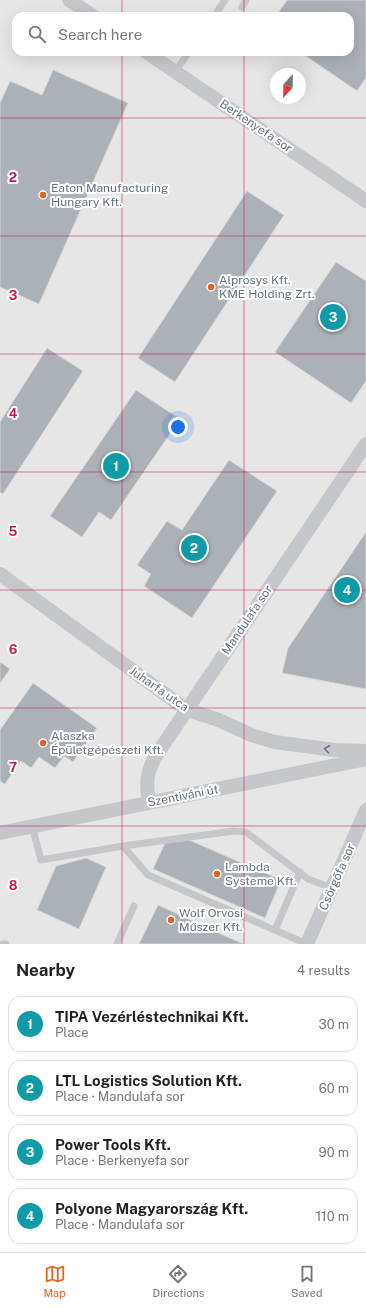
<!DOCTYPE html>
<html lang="en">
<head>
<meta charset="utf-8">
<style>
	:root { --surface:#fff; --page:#f6f6f6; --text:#222; --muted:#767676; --line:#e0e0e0; --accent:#e36623 }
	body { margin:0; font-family:"Public Sans",sans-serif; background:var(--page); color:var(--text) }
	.compass { position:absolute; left:270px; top:68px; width:36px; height:36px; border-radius:50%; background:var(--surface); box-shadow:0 4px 16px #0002; rotate:202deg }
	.you { position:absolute; left:178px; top:427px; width:14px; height:14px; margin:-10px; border:3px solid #fff; border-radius:50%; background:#1a73e8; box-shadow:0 0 0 6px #1a73e833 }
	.badge { display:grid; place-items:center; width:26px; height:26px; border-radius:50%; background:var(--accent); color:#fff; font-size:13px; font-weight:700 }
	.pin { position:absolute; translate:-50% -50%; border:2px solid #fff; box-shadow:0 1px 4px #0006 }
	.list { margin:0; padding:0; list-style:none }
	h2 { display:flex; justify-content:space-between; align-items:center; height:52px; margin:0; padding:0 16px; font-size:17px }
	h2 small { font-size:13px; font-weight:400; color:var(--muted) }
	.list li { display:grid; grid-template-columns:26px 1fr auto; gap:12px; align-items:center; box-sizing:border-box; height:56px; margin:0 8px 8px; padding:0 8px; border:1px solid var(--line); border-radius:12px }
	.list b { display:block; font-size:15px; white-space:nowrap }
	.list p { margin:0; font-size:13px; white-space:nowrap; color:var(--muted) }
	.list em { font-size:13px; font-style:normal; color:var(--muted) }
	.icon { flex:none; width:22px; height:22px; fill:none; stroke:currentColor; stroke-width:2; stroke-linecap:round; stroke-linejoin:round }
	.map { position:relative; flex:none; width:366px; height:944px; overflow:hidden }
	.search { position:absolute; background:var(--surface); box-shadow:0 4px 16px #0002; left:12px; right:12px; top:12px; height:44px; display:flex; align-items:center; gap:10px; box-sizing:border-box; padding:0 14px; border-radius:12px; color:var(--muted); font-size:15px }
	.sheet { height:308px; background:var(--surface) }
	nav { display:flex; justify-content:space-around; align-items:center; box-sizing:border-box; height:56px; border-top:1px solid var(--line); background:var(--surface); font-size:11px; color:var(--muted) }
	nav a { display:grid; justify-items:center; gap:2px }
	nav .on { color:var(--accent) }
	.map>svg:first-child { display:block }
	.built { fill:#e5e6e5; fill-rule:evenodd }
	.building { fill:#abb1b7; stroke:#d6d6d4 }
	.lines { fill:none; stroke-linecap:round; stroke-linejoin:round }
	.service { stroke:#c5c7cb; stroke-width:7 }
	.minor { stroke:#c5c7cb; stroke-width:14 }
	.oneway { stroke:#697586 }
	.grid { fill:none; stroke:#c2185b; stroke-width:1; stroke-opacity:0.55 }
	.poi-dot { fill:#e36623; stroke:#fff; stroke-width:1.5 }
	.labels { text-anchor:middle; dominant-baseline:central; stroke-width:4; stroke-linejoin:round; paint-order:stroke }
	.street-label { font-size:12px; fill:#647182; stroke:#fff }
	.poi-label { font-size:12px; fill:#647182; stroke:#fff; text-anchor:start }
	.grid-label { font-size:13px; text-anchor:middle; font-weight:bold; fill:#c2185b; stroke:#fff; stroke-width:4; stroke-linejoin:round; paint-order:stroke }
</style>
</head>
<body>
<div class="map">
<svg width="366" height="944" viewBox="0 0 366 944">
	<rect width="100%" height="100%" fill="#f5f5f1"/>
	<path class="built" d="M0 0H366V944H0ZM16 16H350V52H16ZM276 74H300V98H276Z"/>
	<path class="building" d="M287 0H366V78L357 91 300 52H350V16H276Z
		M53 70 128 103 39 304 0 287V103L10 81 42 95Z
		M247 191 284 215 175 382 138 358Z
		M336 262 366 281V381L351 403 275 352Z
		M47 348 83 371 3 494 0 492V422Z
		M136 390 180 419 111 520 99 512 82 537 50 516Z
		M229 460 277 491 192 618 144 586 151 574 137 565 167 521 182 530Z
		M366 532V689L282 673 288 648Z
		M0 662 10 669 0 683Z
		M33 683 97 728 73 762 64 756 55 768 39 757 31 768 21 761 5 784 0 781V730Z
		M189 840 281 880 265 918 153 869 165 843Z
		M86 858 106 867 79 929 37 910 56 866Z
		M158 905 225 936 244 944H139Z"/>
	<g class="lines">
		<path class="service" d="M242 7 246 0
			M214 16 225 0
			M175 72 189 52
			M32 826 41 860 123 846 234 831 246 832 308 879 332 888
			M123 846 148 875 307 944
			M275 930 300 872
			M3 944H6
			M117 944 134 906"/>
		<path class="minor" d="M69 0 93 16
			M146 52 366 201
			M0 574 187 710 216 719 254 736 275 742 334 750 366 751
			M149 803C146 784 146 774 155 757L366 444
			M0 833 366 759
			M307 944 366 810"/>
	</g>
	<defs><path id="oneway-chevron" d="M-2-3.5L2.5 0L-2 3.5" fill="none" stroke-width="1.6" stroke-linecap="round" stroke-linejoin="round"/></defs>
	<use class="oneway" href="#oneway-chevron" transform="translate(327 749) rotate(-173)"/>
	<path class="grid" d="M122 0V16M244 0V16M122 52V944M244 52V944M0 118H366M0 236H366M0 354H366M0 472H366M0 590H366M0 708H366M0 826H366"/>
	<g class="poi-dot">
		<circle cx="43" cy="195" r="4"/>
		<circle cx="211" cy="287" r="4"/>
		<circle cx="43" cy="743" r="4"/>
		<circle cx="217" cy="874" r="4"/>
		<circle cx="171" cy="920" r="4"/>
	</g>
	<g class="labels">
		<g class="street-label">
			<text transform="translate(256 126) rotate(34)">Berkenyefa sor</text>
			<text transform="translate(247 620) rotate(-56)">Mandulafa sor</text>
			<text transform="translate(159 689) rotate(35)">Juharfa utca</text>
			<text transform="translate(183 796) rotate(-11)">Szentiváni út</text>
			<text transform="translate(337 877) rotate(-66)">Csörgőfa sor</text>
		</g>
		<g class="poi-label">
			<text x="51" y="188">Eaton Manufacturing<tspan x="51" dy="14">Hungary Kft.</tspan></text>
			<text x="219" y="280">Alprosys Kft.<tspan x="219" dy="14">KME Holding Zrt.</tspan></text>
			<text x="51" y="736">Alaszka<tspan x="51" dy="14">Épületgépészeti Kft.</tspan></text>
			<text x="225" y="867">Lambda<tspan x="225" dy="14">Systeme Kft.</tspan></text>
			<text x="179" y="913">Wolf Orvosi<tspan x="179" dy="14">Műszer Kft.</tspan></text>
		</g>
	</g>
	<g class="grid-label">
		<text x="13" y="182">2</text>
		<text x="13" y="300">3</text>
		<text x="13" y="418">4</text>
		<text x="13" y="536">5</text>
		<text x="13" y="654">6</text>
		<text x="13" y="772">7</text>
		<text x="13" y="890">8</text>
	</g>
</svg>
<svg class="compass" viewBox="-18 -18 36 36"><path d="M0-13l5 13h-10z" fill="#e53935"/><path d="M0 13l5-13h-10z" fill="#767676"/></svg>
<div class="you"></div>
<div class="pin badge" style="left:116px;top:466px;background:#0f9aa8">1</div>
<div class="pin badge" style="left:194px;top:548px;background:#0f9aa8">2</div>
<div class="pin badge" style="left:333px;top:317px;background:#0f9aa8">3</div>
<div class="pin badge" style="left:347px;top:590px;background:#0f9aa8">4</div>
<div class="search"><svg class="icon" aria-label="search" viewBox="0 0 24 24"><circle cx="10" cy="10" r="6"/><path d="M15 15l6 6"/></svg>Search here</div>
</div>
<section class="sheet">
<h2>Nearby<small>4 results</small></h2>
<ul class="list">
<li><span class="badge" style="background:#0f9aa8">1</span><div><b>TIPA Vezérléstechnikai Kft.</b><p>Place</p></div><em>30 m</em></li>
<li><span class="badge" style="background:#0f9aa8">2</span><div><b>LTL Logistics Solution Kft.</b><p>Place · Mandulafa sor</p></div><em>60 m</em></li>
<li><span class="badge" style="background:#0f9aa8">3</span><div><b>Power Tools Kft.</b><p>Place · Berkenyefa sor</p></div><em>90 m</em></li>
<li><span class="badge" style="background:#0f9aa8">4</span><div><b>Polyone Magyarország Kft.</b><p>Place · Mandulafa sor</p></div><em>110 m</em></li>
</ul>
</section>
<nav>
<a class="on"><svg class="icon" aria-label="map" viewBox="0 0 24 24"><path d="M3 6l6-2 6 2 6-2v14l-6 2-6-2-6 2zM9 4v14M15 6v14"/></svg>Map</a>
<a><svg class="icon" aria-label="directions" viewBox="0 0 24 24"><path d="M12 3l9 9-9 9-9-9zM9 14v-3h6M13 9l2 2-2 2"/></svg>Directions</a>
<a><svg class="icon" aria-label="saved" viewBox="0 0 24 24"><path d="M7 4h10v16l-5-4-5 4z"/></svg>Saved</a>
</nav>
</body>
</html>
